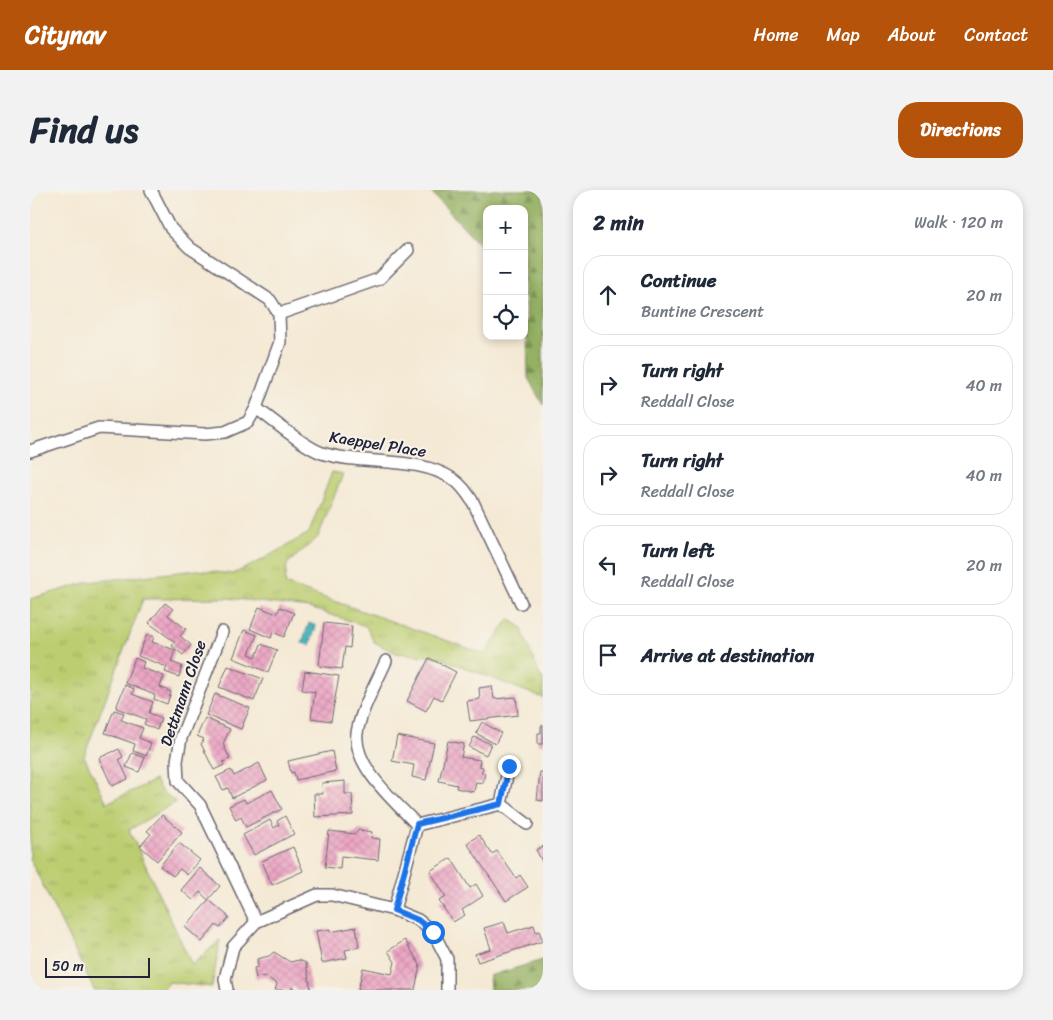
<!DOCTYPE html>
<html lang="en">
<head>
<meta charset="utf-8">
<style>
	:root { --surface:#fff; --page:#f2f2f3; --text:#1f2937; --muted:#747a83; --line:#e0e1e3; --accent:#b45309 }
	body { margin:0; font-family:Sriracha,sans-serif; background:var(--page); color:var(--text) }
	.controls { position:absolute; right:15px; top:15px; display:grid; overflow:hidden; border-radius:10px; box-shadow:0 2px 8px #0003 }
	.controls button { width:45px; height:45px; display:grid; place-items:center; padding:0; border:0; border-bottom:1px solid var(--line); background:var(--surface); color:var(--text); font:25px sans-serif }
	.scale { position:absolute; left:15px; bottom:12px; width:105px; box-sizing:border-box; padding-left:5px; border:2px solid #22223b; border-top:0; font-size:14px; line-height:18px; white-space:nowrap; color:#22223b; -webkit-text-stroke:4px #f7f3e8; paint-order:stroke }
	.stop { position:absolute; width:15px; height:15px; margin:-11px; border:4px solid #1a73e8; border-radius:50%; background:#fff }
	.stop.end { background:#1a73e8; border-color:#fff; box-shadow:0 1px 5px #0008 }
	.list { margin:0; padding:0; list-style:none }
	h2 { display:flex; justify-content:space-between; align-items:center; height:65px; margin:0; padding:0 20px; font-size:21px }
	h2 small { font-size:16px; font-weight:400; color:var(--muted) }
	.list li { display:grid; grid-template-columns:32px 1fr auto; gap:15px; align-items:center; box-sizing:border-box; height:80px; margin:0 10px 10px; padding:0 10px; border:1px solid var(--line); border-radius:20px }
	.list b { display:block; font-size:19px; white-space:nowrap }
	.list p { margin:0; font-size:16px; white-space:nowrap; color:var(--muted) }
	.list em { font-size:16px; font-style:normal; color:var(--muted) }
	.icon { flex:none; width:28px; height:28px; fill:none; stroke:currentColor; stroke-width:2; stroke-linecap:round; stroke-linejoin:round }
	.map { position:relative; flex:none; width:513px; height:800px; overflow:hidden; border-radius:20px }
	header { display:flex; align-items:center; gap:30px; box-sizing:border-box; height:70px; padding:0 25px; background:var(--accent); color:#fff }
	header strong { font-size:24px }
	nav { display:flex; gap:28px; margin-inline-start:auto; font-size:18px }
	.intro { display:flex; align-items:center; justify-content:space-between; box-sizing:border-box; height:120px; padding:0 30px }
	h1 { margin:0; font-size:35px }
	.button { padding:12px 22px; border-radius:20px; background:var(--accent); color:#fff; font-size:18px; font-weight:700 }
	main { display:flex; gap:30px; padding:0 30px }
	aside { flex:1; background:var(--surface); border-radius:20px; box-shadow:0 2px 8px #0003 }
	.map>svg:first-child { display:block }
	.forest { fill:url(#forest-firs); stroke:#5b694e }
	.park { fill:url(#park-tufts); stroke:#6e7856 }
	.water { fill:url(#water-ripples); stroke:#336b7c }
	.building { fill:url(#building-cross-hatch) }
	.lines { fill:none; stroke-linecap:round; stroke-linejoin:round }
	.street-casing { stroke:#6c6871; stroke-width:14 }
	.street { stroke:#fff; stroke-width:11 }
	.route { stroke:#1a73e8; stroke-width:6 }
	.labels { text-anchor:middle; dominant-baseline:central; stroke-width:4; stroke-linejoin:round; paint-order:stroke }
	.street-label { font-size:16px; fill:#22223b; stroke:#f7f3e8 }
</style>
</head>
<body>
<header>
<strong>Citynav</strong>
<nav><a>Home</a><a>Map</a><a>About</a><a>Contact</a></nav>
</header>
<div class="intro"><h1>Find us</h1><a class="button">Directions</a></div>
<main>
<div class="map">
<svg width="513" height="800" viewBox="0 0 513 800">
	<defs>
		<pattern id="forest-firs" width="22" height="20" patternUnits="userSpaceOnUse" patternTransform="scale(1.25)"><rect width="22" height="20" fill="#94b062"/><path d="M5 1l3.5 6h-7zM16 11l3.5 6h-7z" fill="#788f52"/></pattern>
		<pattern id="park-tufts" width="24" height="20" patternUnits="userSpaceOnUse" patternTransform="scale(1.25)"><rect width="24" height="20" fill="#bbcd70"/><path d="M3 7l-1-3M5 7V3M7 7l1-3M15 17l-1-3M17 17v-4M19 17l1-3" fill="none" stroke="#a0b062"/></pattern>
		<pattern id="water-ripples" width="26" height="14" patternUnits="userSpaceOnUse" patternTransform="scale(1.25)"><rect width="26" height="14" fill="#44b4bd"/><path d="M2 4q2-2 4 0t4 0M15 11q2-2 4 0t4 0" fill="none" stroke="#38929b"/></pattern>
		<pattern id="building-cross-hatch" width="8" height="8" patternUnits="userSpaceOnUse" patternTransform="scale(1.25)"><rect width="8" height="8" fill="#eca6c4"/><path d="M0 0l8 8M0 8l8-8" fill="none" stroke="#ca8fa9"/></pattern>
	</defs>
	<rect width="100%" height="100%" fill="#f7f3e8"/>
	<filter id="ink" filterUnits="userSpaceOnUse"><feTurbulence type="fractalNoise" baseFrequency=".02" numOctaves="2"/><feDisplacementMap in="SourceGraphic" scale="10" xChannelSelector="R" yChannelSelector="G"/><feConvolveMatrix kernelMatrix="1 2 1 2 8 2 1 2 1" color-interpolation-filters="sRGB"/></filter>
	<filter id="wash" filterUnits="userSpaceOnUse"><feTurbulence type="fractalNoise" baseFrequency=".0096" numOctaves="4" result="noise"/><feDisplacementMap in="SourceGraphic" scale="20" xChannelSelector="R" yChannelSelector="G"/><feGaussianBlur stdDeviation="1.12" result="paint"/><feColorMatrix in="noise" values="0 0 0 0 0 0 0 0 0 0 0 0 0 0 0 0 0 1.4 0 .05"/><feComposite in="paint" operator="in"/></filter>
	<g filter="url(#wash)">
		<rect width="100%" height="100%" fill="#f4e9d4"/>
		<path class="forest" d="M399 0H513V215L498 188 496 109 494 107V19H457V62Z
			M513 770V800H460L459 786Z"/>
		<path class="park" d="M302 282 313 284 288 347 257 374 255 394 455 464 479 429 491 437 510 486 513 488V508L408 467 366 463 344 452 336 436 279 418 198 408 113 409 54 566 77 613 125 590 131 601 146 612 99 640 162 775 190 750 182 797 139 792 133 800H64L0 669V409L59 392 167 380 203 384 228 372 279 343Z"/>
		<path class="water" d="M279 433 286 436 280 455 272 453Z"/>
		<g id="blocks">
			<path class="building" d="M135 413 143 419 138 425 156 439 150 446 161 455 153 465 142 456 145 452 119 433Z
				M229 417 247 424 250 417 264 423 254 447 243 442 241 448 220 439Z
				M294 433 322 436 320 458 315 457 312 479 289 476Z
				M214 440 227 445 219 464 226 467 231 454 247 460 238 482 203 468Z
				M117 444 124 447 122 452 145 460 141 472 152 476 149 487 135 482 137 477 108 466Z
				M105 468 114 472 112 478 134 486 130 497 141 502 137 514 124 509 125 505 95 493Z
				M399 468 426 482 412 510 404 506 396 521 377 511Z
				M198 476 233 489 224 511 189 497Z
				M275 481 309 486 301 531 281 528 285 502 272 500Z
				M95 495 104 499 102 504 123 512 119 523 131 528 127 540 114 534 116 529 86 518Z
				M462 496 464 509 486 507 488 525 440 531 437 511 450 509 449 498Z
				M185 504 220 518 211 539 176 525Z
				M84 520 94 523 91 530 113 538 109 548 121 553 116 566 103 561 105 554 75 543Z
				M175 528 200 539 193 554 200 569 193 572 194 575 184 580 171 554 174 549 167 546Z
				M452 532 471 543 465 554 446 543Z
				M513 535V554H508V543H511V536Z
				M367 546 404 553 396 590 382 587 384 575 362 571Z
				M444 547 461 554 456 565 439 557Z
				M418 551 434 554 431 567 450 570 449 576 453 577 451 583H455L453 593 446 592 444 602 426 598 427 595 409 591Z
				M89 559 93 567 89 569 98 589 82 596 69 568Z
				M302 561 306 581 266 590 264 582 261 583 258 571Z
				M102 563 115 568 109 582 96 577Z
				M229 573 237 590 202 608 198 598 193 600 186 587 201 580 204 586Z
				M510 582H513V611L507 610Z
				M315 591V604H322L323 625 285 627 284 604H293L292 593Z
				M242 600 252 619 216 637 211 627 206 630 199 616 214 609 216 613Z
				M132 625 152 642 127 671 110 656 121 644 117 641Z
				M255 626 264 644 224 665 213 645 240 630 244 638 249 635 247 631Z
				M329 640 342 642 341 648 350 649 348 670 311 666 310 679 295 677 299 641 325 644Z
				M449 645 462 664 467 661 486 688 490 685 498 697 476 711 437 653Z
				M149 653 170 670 157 685 150 679 143 686 130 676Z
				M513 656V673L506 660Z
				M263 657 273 681 242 695 232 671Z
				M421 668 440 698 446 694 453 706 432 720 435 725 423 732 409 711 416 707 400 681Z
				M170 678 190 696 178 710 170 702 163 710 151 700Z
				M179 710 199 727 190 738 186 735 172 752 155 737Z
				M474 732 478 743 504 735 506 742 509 741 513 751 448 772 445 764 461 759 454 738Z
				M326 737 329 757 315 760 317 768 292 773 286 741 300 739V742Z
				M375 750 390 775 385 800H328L333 778 362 784 365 772 358 761Z
				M244 762 260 772 269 770 276 773 281 800H266L265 798 262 797 261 800H245L247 794 235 786 226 788 224 778 228 777 227 769 239 766Z"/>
		</g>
	</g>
	<g filter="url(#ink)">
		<use href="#blocks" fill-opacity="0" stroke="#6c6871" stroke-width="1"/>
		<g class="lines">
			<g class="street-casing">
				<path id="street" d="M249 124 349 89 378 60
					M226 218C243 230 274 257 292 263 333 276 386 265 423 289 432 295 437 303 443 312L491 413
					M0 261 69 238 175 244 195 242 218 232 226 218 250 152 249 124 240 110 160 58 141 39 121 0
					M192 442 151 548 147 571 148 591 170 615 226 732
					M356 471C346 494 331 519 327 543 323 577 366 612 387 635L364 720
					M471 614 497 634
					M387 635 471 614 479 576
					M197 800 195 789 203 757 226 732 287 705H302L364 720 388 730 403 742 417 769V800"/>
			</g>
			<use href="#street" class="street"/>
		</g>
	</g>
	<g class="lines" filter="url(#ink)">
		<path class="route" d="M403 742 388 730 364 720 387 634 471 614 479 576"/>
	</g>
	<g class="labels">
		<g class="street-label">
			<text transform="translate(348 254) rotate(9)">Kaeppel Place</text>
			<text transform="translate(153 503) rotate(-71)">Dettmann Close</text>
		</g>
	</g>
</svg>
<div class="controls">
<button>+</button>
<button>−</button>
<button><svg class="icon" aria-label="locate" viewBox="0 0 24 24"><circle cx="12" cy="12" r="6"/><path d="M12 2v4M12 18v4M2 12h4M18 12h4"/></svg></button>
</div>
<div class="scale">50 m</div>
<div class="stop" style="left:403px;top:742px"></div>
<div class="stop end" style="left:479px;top:576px"></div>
</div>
<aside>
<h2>2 min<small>Walk · 120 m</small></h2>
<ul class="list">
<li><svg class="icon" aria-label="ahead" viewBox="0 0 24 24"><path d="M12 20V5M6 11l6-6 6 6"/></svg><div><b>Continue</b><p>Buntine Crescent</p></div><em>20 m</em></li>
<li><svg class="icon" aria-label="right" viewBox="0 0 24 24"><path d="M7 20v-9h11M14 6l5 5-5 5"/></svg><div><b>Turn right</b><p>Reddall Close</p></div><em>40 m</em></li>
<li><svg class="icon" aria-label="right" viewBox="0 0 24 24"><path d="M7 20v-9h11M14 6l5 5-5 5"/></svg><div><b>Turn right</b><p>Reddall Close</p></div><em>40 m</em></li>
<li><svg class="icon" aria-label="left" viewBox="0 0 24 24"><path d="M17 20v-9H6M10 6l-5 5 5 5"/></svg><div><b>Turn left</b><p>Reddall Close</p></div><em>20 m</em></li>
<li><svg class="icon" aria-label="arrive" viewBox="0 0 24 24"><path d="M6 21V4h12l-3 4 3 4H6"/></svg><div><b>Arrive at destination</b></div></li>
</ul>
</aside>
</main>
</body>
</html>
